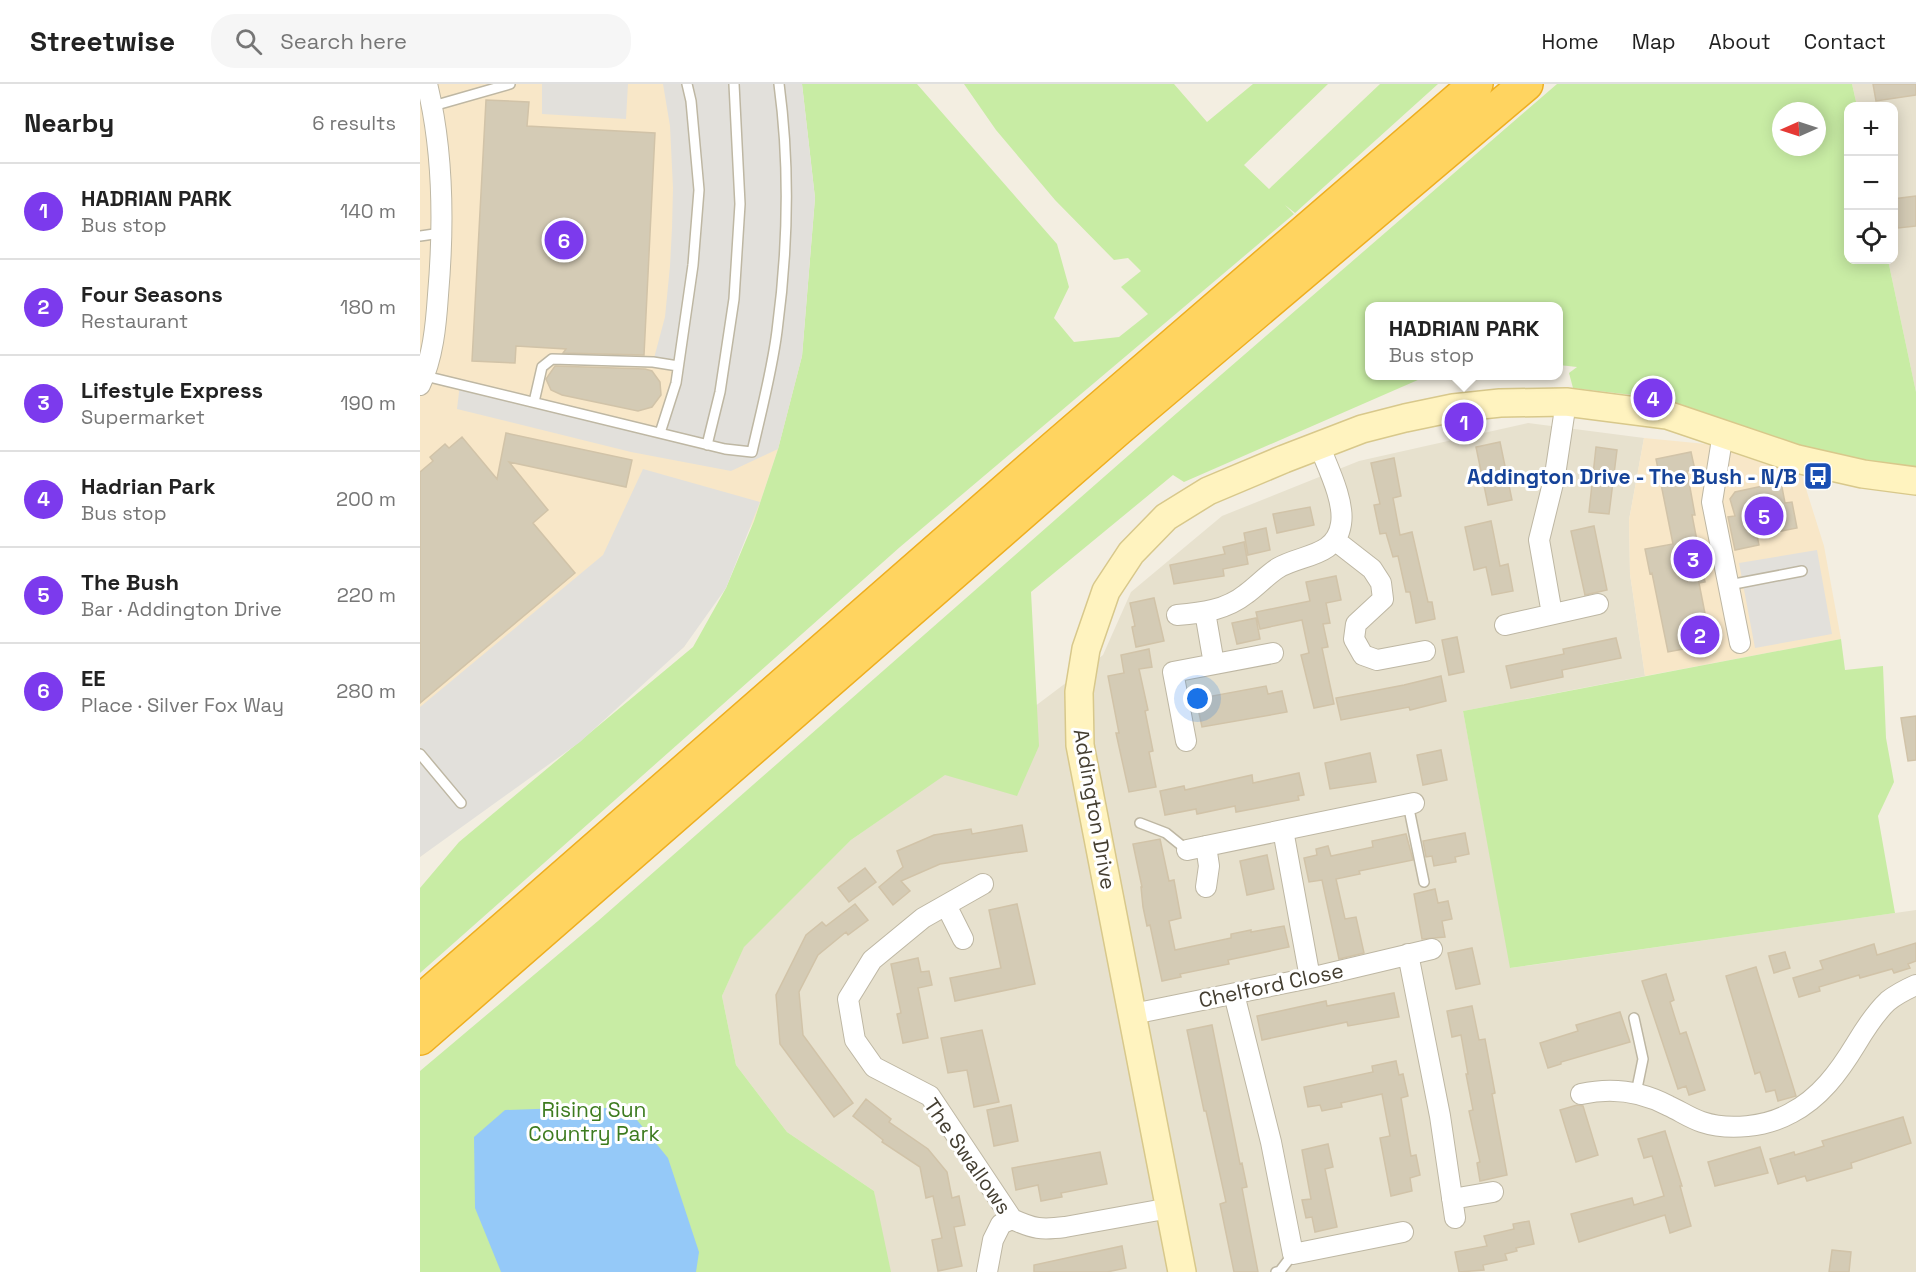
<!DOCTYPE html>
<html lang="en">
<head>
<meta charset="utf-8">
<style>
	:root { --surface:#fff; --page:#f6f6f6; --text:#222; --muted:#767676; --line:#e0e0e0; --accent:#7c3aed }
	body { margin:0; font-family:"Space Grotesk",sans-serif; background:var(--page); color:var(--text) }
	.controls { position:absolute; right:18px; top:18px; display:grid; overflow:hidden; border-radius:12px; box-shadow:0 3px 15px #0003 }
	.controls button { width:54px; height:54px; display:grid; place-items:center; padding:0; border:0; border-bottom:2px solid var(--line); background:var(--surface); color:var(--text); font:30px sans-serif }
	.compass { position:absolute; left:1352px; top:18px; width:54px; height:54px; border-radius:50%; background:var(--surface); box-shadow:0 3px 15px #0003; rotate:267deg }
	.you { position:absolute; left:778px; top:615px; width:21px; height:21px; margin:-15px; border:4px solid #fff; border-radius:50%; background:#1a73e8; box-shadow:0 0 0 9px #1a73e833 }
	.badge { display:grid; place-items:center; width:39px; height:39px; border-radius:50%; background:var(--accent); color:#fff; font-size:20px; font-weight:700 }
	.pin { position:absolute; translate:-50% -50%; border:3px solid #fff; box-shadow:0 2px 6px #0006 }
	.popup { position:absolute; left:945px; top:218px; width:198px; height:78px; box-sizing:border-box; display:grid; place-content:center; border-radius:12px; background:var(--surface); filter:drop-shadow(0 2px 4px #0005); font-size:20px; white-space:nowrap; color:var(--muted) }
	.popup b { font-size:22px; color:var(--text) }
	.popup::after { content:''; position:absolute; left:50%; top:100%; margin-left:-12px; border:12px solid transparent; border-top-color:var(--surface) }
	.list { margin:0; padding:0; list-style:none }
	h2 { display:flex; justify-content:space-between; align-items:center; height:78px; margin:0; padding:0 24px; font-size:26px }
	h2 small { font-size:20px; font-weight:400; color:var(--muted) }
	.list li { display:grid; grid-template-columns:39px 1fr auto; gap:18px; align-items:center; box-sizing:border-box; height:96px; padding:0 24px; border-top:2px solid var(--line) }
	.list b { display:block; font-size:22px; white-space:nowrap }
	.list p { margin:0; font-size:20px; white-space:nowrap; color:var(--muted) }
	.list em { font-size:20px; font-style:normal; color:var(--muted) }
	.icon { flex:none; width:33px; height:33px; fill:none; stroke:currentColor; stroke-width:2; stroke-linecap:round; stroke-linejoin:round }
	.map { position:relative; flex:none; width:1496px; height:1188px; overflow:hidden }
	header { display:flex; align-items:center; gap:36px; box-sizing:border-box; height:84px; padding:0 30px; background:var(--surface); border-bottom:2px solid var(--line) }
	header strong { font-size:28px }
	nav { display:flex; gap:33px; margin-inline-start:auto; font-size:21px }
	.search { width:420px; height:54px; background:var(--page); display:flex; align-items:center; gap:15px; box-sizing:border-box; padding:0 21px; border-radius:24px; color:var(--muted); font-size:22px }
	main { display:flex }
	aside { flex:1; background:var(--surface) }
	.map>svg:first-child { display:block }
	.residential { fill:#e7e1ce }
	.commercial { fill:#f8e7c8 }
	.green { fill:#c8eca4; fill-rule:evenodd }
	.parking { fill:#e2e0db }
	.water { fill:#95c9f8 }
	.building { fill:#d4cbb5; stroke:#d1c3a8; stroke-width:1.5 }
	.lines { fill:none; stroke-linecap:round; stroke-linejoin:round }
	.lane-casing { stroke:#beb7a3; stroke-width:12 }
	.street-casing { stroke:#beb7a3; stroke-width:22 }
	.secondary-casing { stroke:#d8c88b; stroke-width:30 }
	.highway-casing { stroke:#eeae20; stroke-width:36 }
	.lane { stroke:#fff; stroke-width:9 }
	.street { stroke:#fff; stroke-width:20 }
	.secondary { stroke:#fff3bf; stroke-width:27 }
	.highway { stroke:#ffd460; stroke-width:33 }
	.labels { text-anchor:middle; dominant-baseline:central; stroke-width:6; stroke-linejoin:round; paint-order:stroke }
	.transit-label { font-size:21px; font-weight:bold; fill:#164399; stroke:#fff; text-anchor:end }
	.street-label { font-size:21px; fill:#443e31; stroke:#fff }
	.park-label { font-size:21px; fill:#3d7b1f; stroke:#fff }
</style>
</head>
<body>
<header>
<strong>Streetwise</strong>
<div class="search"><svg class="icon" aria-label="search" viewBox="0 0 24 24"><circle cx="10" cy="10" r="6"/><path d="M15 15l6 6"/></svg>Search here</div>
<nav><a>Home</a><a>Map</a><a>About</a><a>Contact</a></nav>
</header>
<main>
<aside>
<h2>Nearby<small>6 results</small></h2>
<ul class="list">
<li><span class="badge">1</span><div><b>HADRIAN PARK</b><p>Bus stop</p></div><em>140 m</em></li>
<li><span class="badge">2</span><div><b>Four Seasons</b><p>Restaurant</p></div><em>180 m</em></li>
<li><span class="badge">3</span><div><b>Lifestyle Express</b><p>Supermarket</p></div><em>190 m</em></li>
<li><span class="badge">4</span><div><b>Hadrian Park</b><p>Bus stop</p></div><em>200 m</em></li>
<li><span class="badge">5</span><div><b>The Bush</b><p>Bar · Addington Drive</p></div><em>220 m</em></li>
<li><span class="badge">6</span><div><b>EE</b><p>Place · Silver Fox Way</p></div><em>280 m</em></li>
</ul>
</aside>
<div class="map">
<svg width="1496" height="1188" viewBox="0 0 1496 1188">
	<rect width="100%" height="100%" fill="#f3eee1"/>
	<path class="residential" d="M1432 0H1496V308L1468 176H1474V22H1437Z
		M1108 339 1224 354 1209 436 1210 490 1225 592 1043 627 1091 884 1496 826V1188H464L454 1107 367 1048 316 981 302 912 324 862 431 756 525 690 683 571 711 508 802 432 939 377Z"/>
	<path class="commercial" d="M0 0H382V272L358 365 334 437 264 563 0 773Z
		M1224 354 1286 360 1382 392 1404 462 1421 555 1225 592 1210 490 1209 436Z"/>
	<path class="green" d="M382 0H497L637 160 649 203 634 234 654 258 699 253 728 230 701 203 721 187 708 174 694 176 635 116 576 46 544 0H754L787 38 833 0H908L824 81 849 105 960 0H1018L875 129 865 121 874 130 480 463 0 889V804L39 758 273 563 306 504 334 437 358 365 382 272 395 114Z
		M1137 0H1432L1437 22H1428V176H1468L1496 308V383L1477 387 1413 371 1346 351 1246 315 1153 304 1149 289 1157 283 1139 281 1138 222H950V292H1007L764 398 753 391 611 508 619 662 597 712 525 691 431 756 324 863 302 912 316 981 367 1048 454 1107 471 1188H0V987L178 837 750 335ZM1361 27H1397V63H1361Z
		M1421 555 1425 586 1463 582 1466 654 1474 698 1458 732 1475 829 1090 884 1043 627Z"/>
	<path class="parking" d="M122 0H208L206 35 122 30Z
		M243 0H382L395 114 382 272 358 365 311 387 211 368 37 325 40 300 240 349 258 282 233 278 245 233 250 182 252 144 253 104 250 42Z
		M223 385 340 418 306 504 264 563 160 658 0 773V623L183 471Z
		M1397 466 1412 550 1335 564 1319 479Z"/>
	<path class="water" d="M144 1024H191L217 1036 248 1074 279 1168 276 1188H81L55 1124 54 1053 85 1026Z"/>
	<path class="building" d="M1453 0H1496V11L1456 17Z
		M66 16 109 18 107 42 235 49 224 271 143 269 146 265 96 262 95 279 52 277Z
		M1496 112V142L1478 144 1473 115Z
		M135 282 225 285 232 287 240 298 241 311 232 323 218 327 142 311 131 306 126 295Z
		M86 349 212 376 206 403 89 378 128 426 113 439 155 489 0 619V388L13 377 10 373 25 360 29 364 42 353 77 395Z
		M1080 358 1092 416 1068 421 1056 363Z
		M1176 363 1197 366 1189 430 1169 428Z
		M1271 368 1275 386 1267 387 1275 431H1272L1285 498 1279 499 1291 560 1248 568 1232 489 1230 490 1225 465 1253 460 1236 375Z
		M974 374 981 412 973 414 980 451 992 448 1008 518H1012L1015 535 996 539 990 508H986L978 472 973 473 966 449 960 450 954 421 960 420 951 379Z
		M1361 398 1365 419 1372 418 1377 444 1337 452 1339 461 1315 466 1308 433 1315 432 1310 415 1315 408Z
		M890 423 894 441 857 449 853 430Z
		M1071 437 1080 482 1088 480 1093 507 1072 511 1066 483 1054 486 1045 443Z
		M1174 442 1187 506 1165 511 1151 447Z
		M846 444 850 466 828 471 824 449Z
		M824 458 828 480 803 485 804 492 754 500 750 481 805 470 803 463Z
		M916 492 921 516 906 519 910 539 903 540 908 563 902 564 914 620 894 624 881 571 889 569 882 536 840 545 836 528 890 517 886 498Z
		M734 514 744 557 716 563 712 543 715 542 710 519Z
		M836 534 840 555 817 560 812 539Z
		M1037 553 1044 588 1029 591 1022 556Z
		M1196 554 1201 574 1142 586 1143 593 1091 604 1086 582 1144 570 1143 565Z
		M729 565 732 583 719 585 728 626 725 627 733 667 729 668 736 703 709 708 696 649H699L688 592 704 589 701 571Z
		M1021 592 1026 617 990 626 989 623 921 636 916 614 984 601Z
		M846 602 848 610 862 607 867 628 782 643 776 615Z
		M1496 632V676L1488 677 1481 634Z
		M1021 666 1027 696 1003 701 997 671Z
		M950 669 956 698 910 705 905 679Z
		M879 689 884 711 878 712 879 716 816 728 815 722 777 730 776 725 745 731 740 707 764 702 765 706 832 691 833 699Z
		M602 741 607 767 520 780 481 797 490 807 473 821 459 803 483 783 477 767 514 751 551 745 552 750Z
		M1045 749 1049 770 1035 773 1036 778 1014 782 1012 772 1006 773 1003 757Z
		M986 750 993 776 939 787 940 790 916 795 925 835 936 833 944 869 919 875 902 796 889 798 884 774 897 771 896 765 908 762 911 772 953 763 952 757Z
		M740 755 749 797 754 796 761 834 749 837 755 866 811 854V850L831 846V848L864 842 869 863 808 876 809 880 760 890 761 893 742 897 730 841 727 842 723 823 721 803H722L713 760Z
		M847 771 854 805 827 811 820 777Z
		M445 784 456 798 429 818 418 804Z
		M1015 805 1018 819 1028 817 1032 835 1022 837 1025 853 1002 855 994 810Z
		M435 820 448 836 428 851 426 848 398 871 379 908 383 951 433 1019 414 1033 360 960 356 911 386 851 402 838 406 842Z
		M597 820 615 900 535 917 530 894 581 884 569 826Z
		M1496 859V877L1488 880 1490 884 1474 889 1472 885 1440 894 1439 891 1399 903 1400 907 1379 913 1373 894 1403 885 1400 877 1454 860 1457 871Z
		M1052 864 1060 900 1036 905 1028 869Z
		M1365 868 1370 884 1354 889 1349 872Z
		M498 874 501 888 509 887 512 901 498 904 508 954 483 959 477 930 481 929 471 880Z
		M1336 883 1376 1012 1358 1017 1355 1006 1346 1008 1340 988 1335 990 1306 892Z
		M1246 890 1254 916 1250 918 1260 950 1266 948 1285 1006 1269 1011 1266 1002 1258 1005 1222 897Z
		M974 909 979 933 928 942 927 938 842 956 837 932 906 917 907 922Z
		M1052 922 1059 956 1065 955 1075 1009 1072 1010 1087 1091 1060 1097 1057 1079 1060 1078 1049 1027 1053 1026 1046 990H1048L1041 951 1032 953 1027 927Z
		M1200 928 1210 958 1141 978V980L1128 984 1120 959 1158 947 1156 941Z
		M792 941 820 1080 822 1079 827 1103 822 1104 838 1188H814L800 1120 806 1118 786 1027H784L767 946Z
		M562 946 579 1018 554 1023 547 986 528 989 521 954Z
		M976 977 979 991 983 990 988 1012 981 1014 991 1072 996 1071 1000 1091 990 1094 992 1107 971 1112 960 1054 970 1052 962 1010 921 1019 922 1023 902 1027 900 1021 888 1023 884 1003 953 988 952 982Z
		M446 1015 471 1035 469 1038 508 1065 527 1088 532 1114 539 1112 545 1141 534 1143 542 1182 518 1187 512 1156 522 1154 513 1112 506 1114 500 1083 462 1058 463 1056 433 1032Z
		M591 1021 598 1057 574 1062 567 1026Z
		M1157 1021 1163 1022 1178 1071 1156 1078 1140 1026Z
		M1483 1033 1491 1059 1431 1079 1432 1084 1387 1097 1385 1092 1358 1100 1350 1075 1374 1068 1375 1071 1404 1062 1402 1057Z
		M1245 1047 1262 1102H1260L1271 1142 1250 1149 1245 1131 1159 1158 1151 1130 1212 1114 1214 1121 1244 1112 1232 1072 1224 1074 1218 1055Z
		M908 1060 913 1083 905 1085 917 1143 895 1148 892 1133 886 1134 882 1116 891 1115 882 1066Z
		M1340 1063 1348 1089 1295 1102 1288 1078Z
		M680 1068 687 1100 641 1109 642 1113 621 1117 618 1101 596 1106 592 1084Z
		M1109 1137 1114 1160 1096 1164 1097 1167 1085 1170 1087 1176 1063 1181 1064 1186 1039 1188 1035 1168 1067 1162 1064 1152 1094 1145 1093 1140Z
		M702 1162 706 1184 687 1188H614V1181Z
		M1412 1166 1431 1168 1429 1188H1409Z"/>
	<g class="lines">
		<g class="lane-casing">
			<path id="lane" d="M13 22 90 0
				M0 152 21 149
				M5 292 305 365 332 368C341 328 352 287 357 247 368 165 370 82 359 0
				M114 318 122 283 132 275 233 278 258 282
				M240 349 256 299 273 181 279 106 271 17 267 0
				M287 361 300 308 314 215 320 120 314 0
				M1309 501 1382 487
				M0 670 41 719
				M988 720 1004 798
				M720 739 746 749 767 766
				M1214 934 1223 975 1216 1009
				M856 1188 860 1187 873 1170"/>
		</g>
		<g class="street-casing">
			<path id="street" d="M0 301C13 274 16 241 18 211 24 141 24 69 7 0
				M1303 349 1292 418 1320 559
				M916 457 952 485 961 499 963 515 936 540 934 555 943 571 957 576 1005 567
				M785 528 794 580
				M1132 530 1119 456 1135 391 1146 318
				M757 531C782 529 806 526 826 510 837 502 847 491 858 484 882 470 916 473 921 440 925 417 907 382 899 361
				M1085 541 1178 520
				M766 657 753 588 853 569
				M863 746 890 894
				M786 762 789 782 786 803
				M767 766 994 719
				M563 800 503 834 452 876 428 915 435 956 454 983 510 1012 592 1135C614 1145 621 1146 645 1143L750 1124
				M526 821 543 855
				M988 870 1020 1032 1035 1134
				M814 910 851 1058 873 1170 983 1148
				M713 930 890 894 1012 865
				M1161 1010C1192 1003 1221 1007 1249 1022 1260 1027 1270 1034 1282 1038 1309 1047 1346 1043 1371 1029 1400 1014 1419 988 1436 960 1445 945 1455 929 1468 917 1477 910 1487 905 1496 901
				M1032 1115 1073 1108
				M567 1188 573 1156 581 1140 592 1135"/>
		</g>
		<g class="secondary-casing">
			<path id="secondary" d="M762 1188 660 661 659 608 666 565 686 507 711 469 746 433 788 407 864 375 942 345 985 334 1033 324 1080 319 1146 318 1247 331 1377 375 1443 390 1496 397"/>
		</g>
		<g class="highway-casing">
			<path id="highway" d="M0 918 634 364 1056 0
				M0 954 698 345 1106 0"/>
		</g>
		<use href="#lane" class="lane"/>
		<use href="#street" class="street"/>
		<use href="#secondary" class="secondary"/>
		<use href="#highway" class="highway"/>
	</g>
	<defs>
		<g id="bus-square" transform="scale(1.5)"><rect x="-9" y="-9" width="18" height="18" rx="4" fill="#1a4fb4" stroke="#fff"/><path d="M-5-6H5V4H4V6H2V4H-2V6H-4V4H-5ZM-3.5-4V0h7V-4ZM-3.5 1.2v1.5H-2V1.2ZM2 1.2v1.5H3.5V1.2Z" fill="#fff"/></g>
	</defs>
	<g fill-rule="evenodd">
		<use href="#bus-square" x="1398" y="392"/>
	</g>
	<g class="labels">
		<g class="transit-label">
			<text x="1377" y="392">Addington Drive - The Bush - N/B</text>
		</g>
		<g class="street-label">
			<text transform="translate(675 725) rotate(80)">Addington Drive</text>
			<text transform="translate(851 901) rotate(-12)">Chelford Close</text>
			<text transform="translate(548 1072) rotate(55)">The Swallows</text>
		</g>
		<g class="park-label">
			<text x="174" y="1025">Rising Sun<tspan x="174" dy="24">Country Park</tspan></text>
		</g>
	</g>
</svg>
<div class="controls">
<button>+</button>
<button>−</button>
<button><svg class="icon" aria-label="locate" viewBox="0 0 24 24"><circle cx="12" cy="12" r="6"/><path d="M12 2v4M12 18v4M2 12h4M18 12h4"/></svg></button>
</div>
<svg class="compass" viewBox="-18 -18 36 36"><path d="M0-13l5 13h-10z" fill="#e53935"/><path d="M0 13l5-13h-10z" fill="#767676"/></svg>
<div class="you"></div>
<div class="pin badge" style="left:1044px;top:338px">1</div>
<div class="popup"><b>HADRIAN PARK</b>Bus stop</div>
<div class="pin badge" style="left:1280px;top:551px">2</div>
<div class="pin badge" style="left:1273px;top:475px">3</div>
<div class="pin badge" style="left:1233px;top:314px">4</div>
<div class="pin badge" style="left:1344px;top:432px">5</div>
<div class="pin badge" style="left:144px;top:156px">6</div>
</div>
</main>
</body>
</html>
